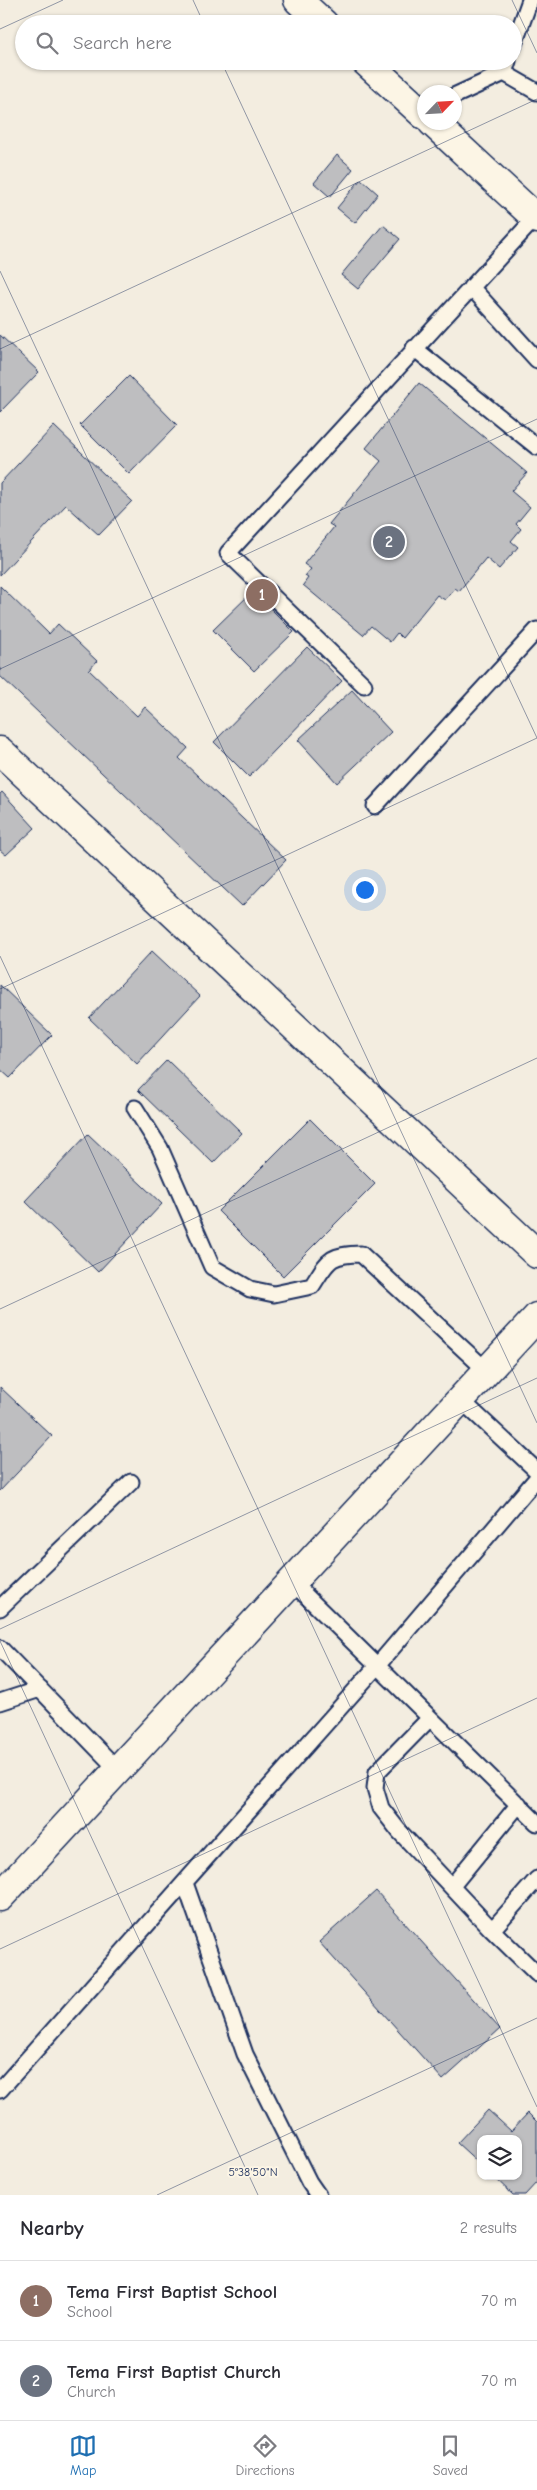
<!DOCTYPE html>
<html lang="en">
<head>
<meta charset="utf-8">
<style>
	:root { --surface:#fff; --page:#f2f2f3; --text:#2b2b33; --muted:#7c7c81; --line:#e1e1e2; --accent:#1f6fb2 }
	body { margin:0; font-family:"Comic Neue",sans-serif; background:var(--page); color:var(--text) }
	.controls { position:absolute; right:15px; bottom:15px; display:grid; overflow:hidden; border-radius:10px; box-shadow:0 1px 4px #0004 }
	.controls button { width:45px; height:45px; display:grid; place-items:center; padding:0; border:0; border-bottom:1px solid var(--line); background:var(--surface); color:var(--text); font:25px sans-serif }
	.compass { position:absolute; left:417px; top:85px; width:45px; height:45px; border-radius:50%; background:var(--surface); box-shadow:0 1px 4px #0004; rotate:65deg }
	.you { position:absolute; left:364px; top:889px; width:18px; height:18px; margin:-12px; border:4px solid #fff; border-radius:50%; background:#1a73e8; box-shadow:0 0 0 8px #1a73e833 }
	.badge { display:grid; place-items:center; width:32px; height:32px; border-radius:50%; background:var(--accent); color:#fff; font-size:16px; font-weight:700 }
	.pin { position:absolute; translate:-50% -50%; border:2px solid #fff; box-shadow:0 1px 5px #0006 }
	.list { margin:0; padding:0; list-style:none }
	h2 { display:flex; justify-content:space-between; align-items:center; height:65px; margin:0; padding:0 20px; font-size:21px }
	h2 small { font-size:16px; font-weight:400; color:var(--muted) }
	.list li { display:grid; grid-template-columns:32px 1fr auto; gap:15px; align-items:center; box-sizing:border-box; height:80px; padding:0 20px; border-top:1px solid var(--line) }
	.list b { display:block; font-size:19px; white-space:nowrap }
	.list p { margin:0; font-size:16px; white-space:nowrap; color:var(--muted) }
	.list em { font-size:16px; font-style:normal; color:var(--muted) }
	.icon { flex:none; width:28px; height:28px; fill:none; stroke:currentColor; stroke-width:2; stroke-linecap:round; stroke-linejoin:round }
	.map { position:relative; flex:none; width:537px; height:2195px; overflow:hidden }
	.search { position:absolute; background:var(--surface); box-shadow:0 1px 4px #0004; left:15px; right:15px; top:15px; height:55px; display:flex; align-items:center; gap:12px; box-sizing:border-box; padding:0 18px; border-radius:28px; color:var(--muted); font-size:19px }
	.sheet { height:225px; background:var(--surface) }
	nav { display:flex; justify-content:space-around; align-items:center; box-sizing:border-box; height:70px; border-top:1px solid var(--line); background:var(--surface); font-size:14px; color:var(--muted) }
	nav a { display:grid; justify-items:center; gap:2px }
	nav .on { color:var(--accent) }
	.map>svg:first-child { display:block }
	.building { fill:#bebec0; stroke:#1b2f5e }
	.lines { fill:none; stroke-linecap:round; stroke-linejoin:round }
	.service-casing { stroke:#1b2f5e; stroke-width:19 }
	.minor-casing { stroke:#1b2f5e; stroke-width:31 }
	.tertiary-casing { stroke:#1b2f5e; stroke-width:31 }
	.secondary-casing { stroke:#1b2f5e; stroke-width:31 }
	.service { stroke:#fcf5e5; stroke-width:15 }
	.minor { stroke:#fcf5e5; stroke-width:28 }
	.tertiary { stroke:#fcf5e5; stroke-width:28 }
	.secondary { stroke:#fcf5e5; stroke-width:28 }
	.ticks { fill:none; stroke:#1b2f5e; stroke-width:1; stroke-opacity:0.45 }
	.ticks-label { font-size:12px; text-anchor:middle; fill:#1b2f5e; stroke:#fcf5e5; stroke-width:4; stroke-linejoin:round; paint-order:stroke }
</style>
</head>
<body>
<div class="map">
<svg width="537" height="2195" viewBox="0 0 537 2195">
	<rect width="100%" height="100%" fill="#f3ede0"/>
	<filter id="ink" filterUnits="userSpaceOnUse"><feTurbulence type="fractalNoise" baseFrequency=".02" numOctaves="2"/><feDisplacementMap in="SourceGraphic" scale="10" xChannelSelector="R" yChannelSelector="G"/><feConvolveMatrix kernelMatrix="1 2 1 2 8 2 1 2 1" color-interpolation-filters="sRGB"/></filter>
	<g filter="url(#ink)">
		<path class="building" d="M337 155 353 169 330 197 314 183Z
			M361 179 378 194 355 223 337 208Z
			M383 225 400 239 358 289 341 275Z
			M0 335 39 372 0 412Z
			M129 376 177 425 129 474 80 425Z
			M419 383 527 473 511 491 530 507 516 524 521 529 511 541 518 547 499 569 486 558 459 591 455 588 445 600 437 595 402 638 397 633 390 642 371 626 363 635 303 585 308 578 305 576 311 569 304 564 334 527 329 524 381 461 366 448Z
			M54 426 132 501 99 535 66 505 0 575V483Z
			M0 586 49 634 58 624 97 661 89 670 137 716 145 707 188 748 179 758 286 860 242 906 0 676Z
			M253 591 294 632 254 671 213 630Z
			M307 647 342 681 249 777 214 742Z
			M352 690 391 732 337 783 298 740Z
			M2 792 35 828 6 855 0 850V794Z
			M152 951 200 996 137 1064 89 1018Z
			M0 985 52 1035 10 1078 0 1069Z
			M167 1060 242 1133 213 1163 138 1090Z
			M310 1119 375 1184 283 1276 218 1211Z
			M88 1134 162 1204 98 1272 25 1201Z
			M0 1387 52 1436 0 1491Z
			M376 1891 500 2029 443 2080 319 1942Z
			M488 2110 511 2131 528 2113 537 2122V2182L525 2195H513L493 2176H518V2139H481V2165L457 2143Z"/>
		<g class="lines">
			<g class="service-casing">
				<path id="service" d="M513 47 530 0
					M504 73 537 92
					M454 96 504 73 508 61
					M471 287 537 360
					M414 348 537 447
					M364 685 228 553 536 217
					M375 806 537 630
					M135 1108 160 1148 212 1267 250 1289 274 1294 312 1286C328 1261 329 1254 361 1254L487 1371
					M461 1400 537 1471
					M292 1582 537 1823
					M0 1608 131 1482
					M0 1648 118 1770
					M0 1702 40 1689
					M430 1718 377 1772 375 1788 381 1808 399 1831 492 1930 537 1974
					M185 1883 245 2054 309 2182 318 2195
					M452 1886 519 1804
					M492 1930 537 1879
					M0 2090 377 1666 537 1478"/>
			</g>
			<g class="minor-casing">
				<path id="minor" d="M0 751 537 1254"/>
			</g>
			<g class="tertiary-casing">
				<path id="tertiary" d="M298 0 324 24
					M365 61 424 115
					M432 122 537 219"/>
			</g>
			<g class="secondary-casing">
				<path id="secondary" d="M0 1897 537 1317"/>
			</g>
			<use href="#service" class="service"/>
			<use href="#minor" class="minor"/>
			<use href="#tertiary" class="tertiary"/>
			<use href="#secondary" class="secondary"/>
		</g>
	</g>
	<path class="ticks" d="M193 0 204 24M512 0 537 53M0 29 63 0M221 61 537 738M0 271 537 1423M0 349 537 99M0 669 537 419M0 956 537 2107M0 989 537 738M0 1309 537 1058M0 1629 537 1378M0 1641 258 2195M0 1949 537 1698M157 2195 537 2018"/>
	<g class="ticks-label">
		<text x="253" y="2176">5°38'50"N</text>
	</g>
</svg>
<div class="controls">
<button><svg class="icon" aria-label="layers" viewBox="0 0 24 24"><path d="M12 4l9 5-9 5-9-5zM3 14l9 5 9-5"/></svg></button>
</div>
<svg class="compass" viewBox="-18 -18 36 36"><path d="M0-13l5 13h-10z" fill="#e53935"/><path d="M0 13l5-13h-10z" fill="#7c7c81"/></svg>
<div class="you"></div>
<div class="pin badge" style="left:262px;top:595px;background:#8d6e63">1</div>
<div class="pin badge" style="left:389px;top:542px;background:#6b7280">2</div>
<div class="search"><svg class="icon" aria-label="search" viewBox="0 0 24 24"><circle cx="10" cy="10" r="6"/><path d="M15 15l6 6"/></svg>Search here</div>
</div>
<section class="sheet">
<h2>Nearby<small>2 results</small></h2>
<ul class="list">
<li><span class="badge" style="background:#8d6e63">1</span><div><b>Tema First Baptist School</b><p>School</p></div><em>70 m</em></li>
<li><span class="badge" style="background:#6b7280">2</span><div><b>Tema First Baptist Church</b><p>Church</p></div><em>70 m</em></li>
</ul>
</section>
<nav>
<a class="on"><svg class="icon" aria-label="map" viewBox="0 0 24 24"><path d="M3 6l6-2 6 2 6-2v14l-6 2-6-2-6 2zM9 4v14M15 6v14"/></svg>Map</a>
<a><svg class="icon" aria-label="directions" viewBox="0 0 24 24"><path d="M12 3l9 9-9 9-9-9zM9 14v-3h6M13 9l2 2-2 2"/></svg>Directions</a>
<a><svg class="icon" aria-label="saved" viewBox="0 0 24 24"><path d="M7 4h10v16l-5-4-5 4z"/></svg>Saved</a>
</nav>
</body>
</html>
